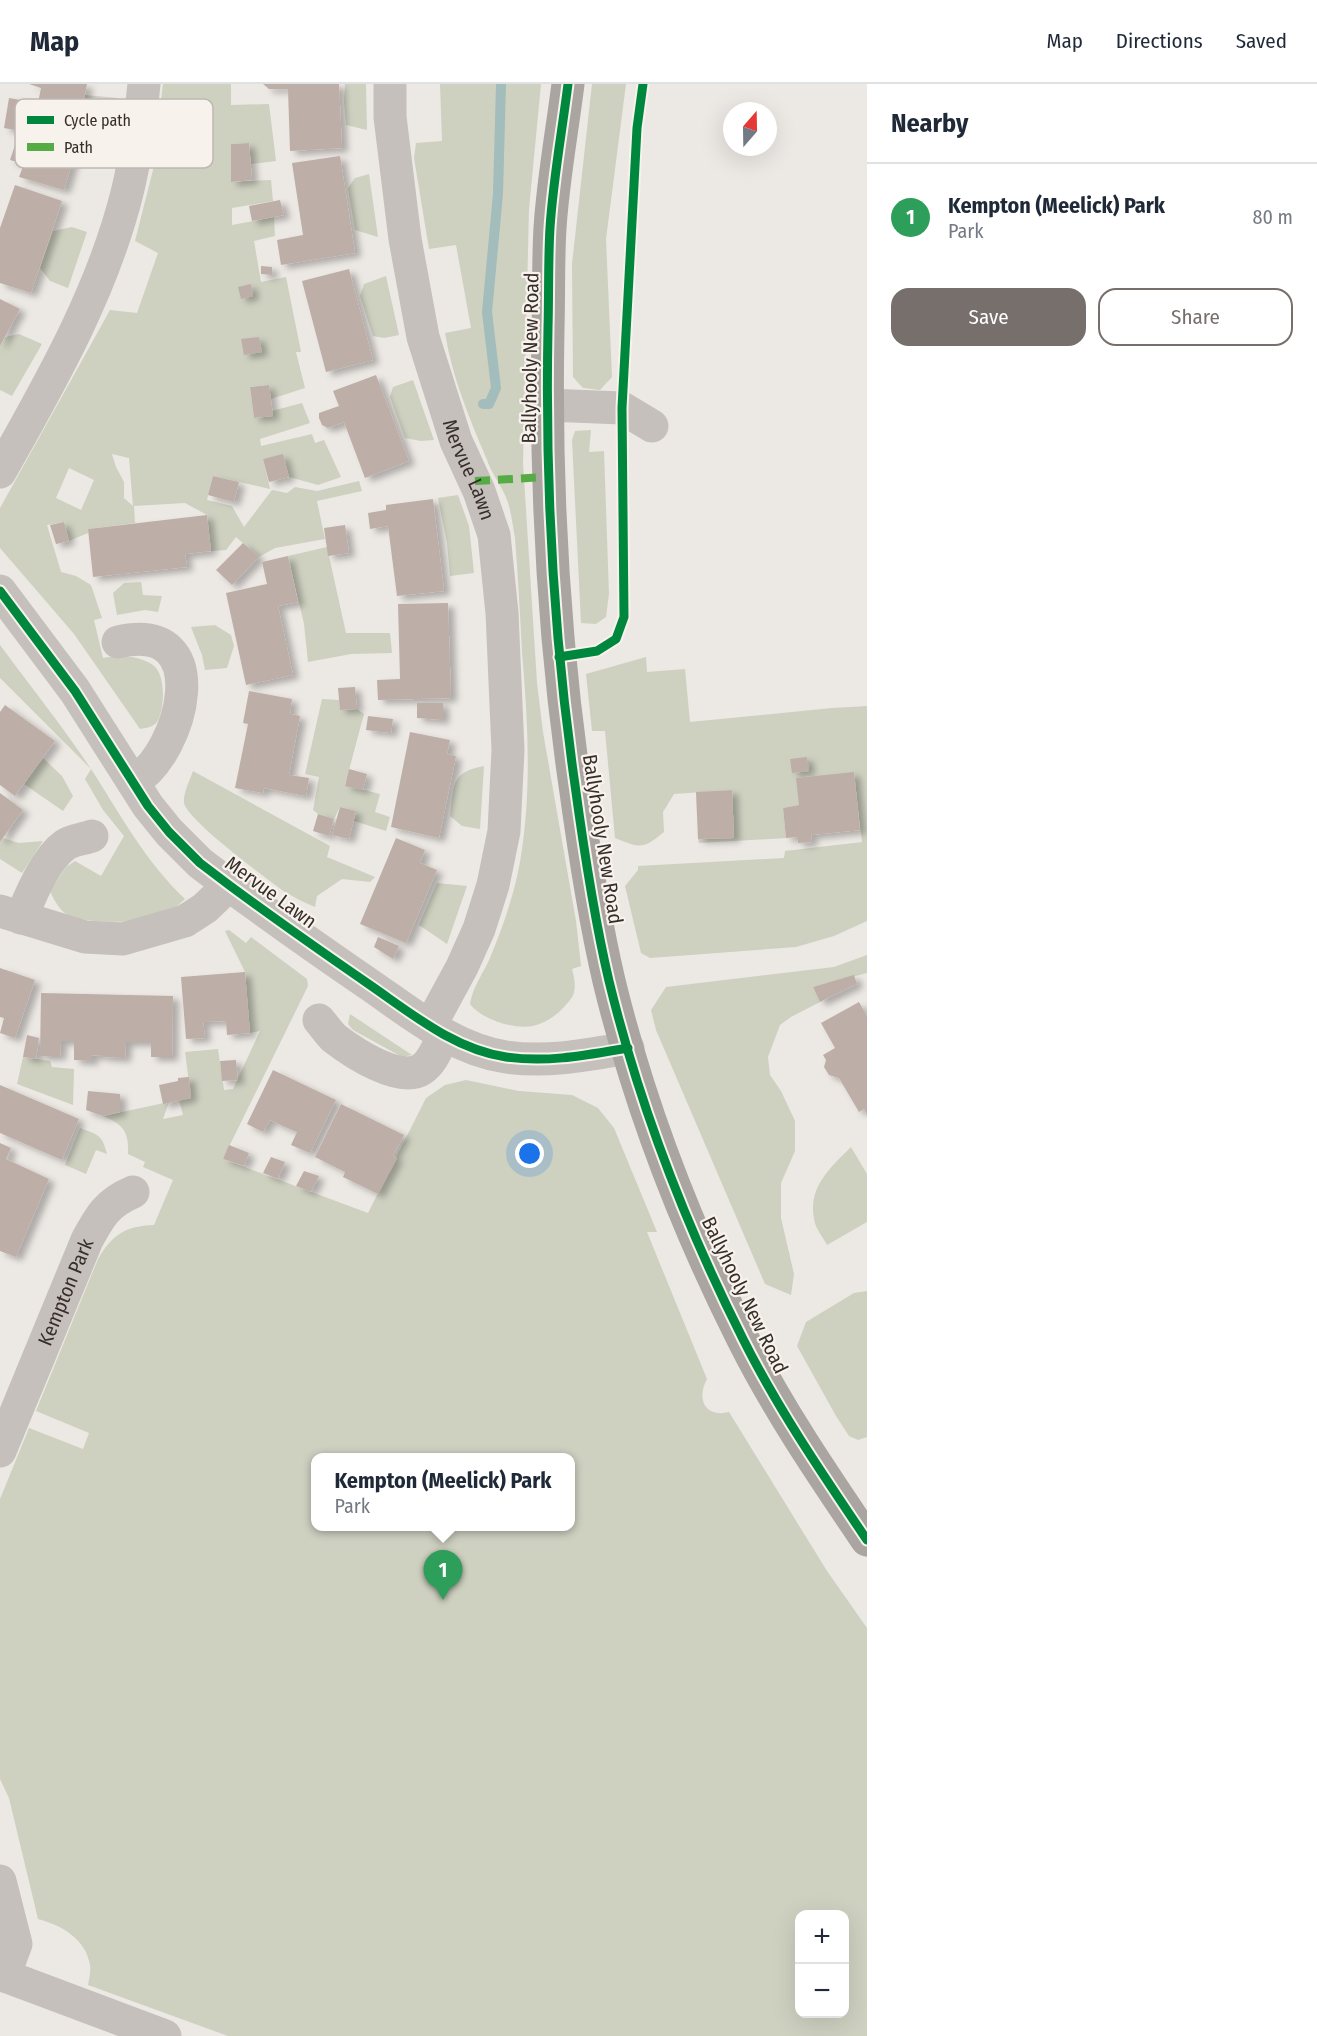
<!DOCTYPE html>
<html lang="en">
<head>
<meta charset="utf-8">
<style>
	:root { --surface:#fff; --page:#f2f2f3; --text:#1f2937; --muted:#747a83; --line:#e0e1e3; --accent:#766f6c }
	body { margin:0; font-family:"Fira Sans Condensed",sans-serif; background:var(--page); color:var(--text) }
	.controls { position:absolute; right:18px; bottom:18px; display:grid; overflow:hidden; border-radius:12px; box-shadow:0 6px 24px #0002 }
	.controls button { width:54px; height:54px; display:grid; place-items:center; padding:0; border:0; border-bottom:2px solid var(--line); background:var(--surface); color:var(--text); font:30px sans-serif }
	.compass { position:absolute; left:723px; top:18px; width:54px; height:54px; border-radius:50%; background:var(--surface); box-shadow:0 6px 24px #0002; rotate:20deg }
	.you { position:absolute; left:530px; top:1070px; width:21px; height:21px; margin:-15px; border:4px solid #fff; border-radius:50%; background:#1a73e8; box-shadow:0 0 0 9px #1a73e833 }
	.badge { display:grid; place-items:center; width:39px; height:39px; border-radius:50%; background:var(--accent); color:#fff; font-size:20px; font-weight:700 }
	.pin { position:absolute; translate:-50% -50px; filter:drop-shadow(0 2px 3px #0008) }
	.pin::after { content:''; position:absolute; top:32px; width:21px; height:18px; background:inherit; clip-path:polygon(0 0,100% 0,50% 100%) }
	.popup { position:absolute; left:311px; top:1369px; width:264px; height:78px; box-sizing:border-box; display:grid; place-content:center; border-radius:12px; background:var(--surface); filter:drop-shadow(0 2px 4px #0005); font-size:20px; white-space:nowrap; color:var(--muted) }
	.popup b { font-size:22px; color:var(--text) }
	.popup::after { content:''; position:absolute; left:50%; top:100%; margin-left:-12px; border:12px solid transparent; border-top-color:var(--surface) }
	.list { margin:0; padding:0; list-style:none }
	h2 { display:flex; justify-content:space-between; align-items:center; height:78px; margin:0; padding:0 24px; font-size:26px }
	h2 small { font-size:20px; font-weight:400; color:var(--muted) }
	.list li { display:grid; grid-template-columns:39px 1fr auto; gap:18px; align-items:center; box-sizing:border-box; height:108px; padding:0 24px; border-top:2px solid var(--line) }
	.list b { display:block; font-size:22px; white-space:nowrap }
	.list p { margin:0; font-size:20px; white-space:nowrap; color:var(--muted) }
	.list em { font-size:20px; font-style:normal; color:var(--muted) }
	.actions { display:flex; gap:12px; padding:18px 24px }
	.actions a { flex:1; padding:14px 0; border:2px solid var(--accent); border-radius:18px; text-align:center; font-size:21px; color:var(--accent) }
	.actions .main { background:var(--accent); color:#fff }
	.map { position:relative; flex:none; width:867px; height:1952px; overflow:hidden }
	header { display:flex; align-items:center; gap:36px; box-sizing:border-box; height:84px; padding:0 30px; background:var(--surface); border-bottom:2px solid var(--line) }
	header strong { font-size:28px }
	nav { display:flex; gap:33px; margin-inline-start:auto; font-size:21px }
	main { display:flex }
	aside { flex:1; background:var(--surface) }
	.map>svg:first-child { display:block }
	.green { fill:#ced1c0; fill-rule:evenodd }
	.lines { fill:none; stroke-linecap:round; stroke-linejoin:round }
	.stream { stroke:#a2bdbb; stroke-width:10 }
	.building { fill:#beaea8; filter:url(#shadow) }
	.minor { stroke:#c6c0bc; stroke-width:33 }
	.major { stroke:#aba5a1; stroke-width:33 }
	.quiet { stroke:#55ab44; stroke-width:8; stroke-dasharray:15 8; stroke-linecap:butt }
	.cycleway-casing { stroke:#f8f2ec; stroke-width:13 }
	.cycleway { stroke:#00873e; stroke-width:9 }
	.labels { text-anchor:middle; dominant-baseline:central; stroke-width:4.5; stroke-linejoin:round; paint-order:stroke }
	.street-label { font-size:20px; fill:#372e2b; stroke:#f8f2ec }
	.key { fill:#f8f2ec; stroke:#beb7b2; stroke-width:1.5 }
	.key-label { font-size:16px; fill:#372e2b }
</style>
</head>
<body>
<header>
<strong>Map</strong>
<nav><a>Map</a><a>Directions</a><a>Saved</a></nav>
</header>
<main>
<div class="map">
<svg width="867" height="1952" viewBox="0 0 867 1952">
	<defs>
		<filter id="shadow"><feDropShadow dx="6" dy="4" stdDeviation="3" flood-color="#0004"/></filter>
	</defs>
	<rect width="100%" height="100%" fill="#ece8e4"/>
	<path class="green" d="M163 0H231V21L269 20 276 77 251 80 249 59 231 60V98L271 96 273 117 232 124V141L274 133 275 152 254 157 261 198 286 193 301 268H296L305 304 271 315 268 301 250 303 254 334 273 332 272 327 302 319 310 339 260 355 261 362 312 350 315 359 324 356 341 393 318 401 289 393 283 371 263 375 270 405 213 392 207 416 232 422 244 443 272 406 287 409 295 403 317 407 359 397 362 407 317 417 325 455 275 464 259 473 236 453 226 466 211 467 207 431 185 419 134 422 135 439 88 445V449L69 457 64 438 47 441 61 488 76 492 91 501 102 534 94 536 103 574C119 571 138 571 153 581 166 590 165 625 157 638 153 643 146 644 140 645L74 550 0 464V424L110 226 137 229 158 169 135 157 153 86ZM112 370 129 374 133 422 124 414V398L116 383ZM69 384 94 396 81 426 56 414Z
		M345 0H366L367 46 346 41 344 17Z
		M440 0H541L529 125 523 379 537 599 543 648 576 837 581 882 572 885C574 892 576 901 574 908 573 914 568 918 564 923 556 932 545 939 533 942 514 946 481 935 470 920 473 902 483 890 490 874 503 843 514 811 520 778 532 709 528 637 522 568 520 530 518 492 515 454 512 439 511 422 504 409 499 398 491 388 487 376 470 336 452 293 445 249L471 244 456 161 429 165 414 74 416 59 442 57Z
		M592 0H626L606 155 612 293 600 306 583 304 573 293 572 180Z
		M85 11 118 14 113 48 79 41Z
		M369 90 378 153 355 146 348 104 355 94Z
		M72 143 87 148 68 204 50 197 40 184 53 147Z
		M386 192 399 251 384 254 373 252 360 212 364 200Z
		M19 250 42 260 12 312 0 306V262L5 253Z
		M413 296 434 356 421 357 405 354 390 313 393 303Z
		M591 346 589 368 604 367 609 510 606 533 596 540 581 539 572 356 575 347Z
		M458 411 469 442 474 489 450 492 447 459 438 414Z
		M327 463 346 549H390L392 569 351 570 308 578 304 540 288 472Z
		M141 498 143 511 162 512 158 528 145 526 117 531 113 509 124 499Z
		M215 541 231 551 234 562 227 584 205 586 202 571 191 543Z
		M0 561C31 603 64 644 93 688 121 732 146 778 185 815 179 820 173 827 167 830 150 840 88 840 70 832 60 828 54 816 50 807L66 783 75 777 101 792 124 752 103 726 85 695 91 685 0 594Z
		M646 573 647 588 685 585 690 638 832 624 867 622V837L834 852 796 863 650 874 641 869 625 802 638 786V782L784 774 785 767 862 758 854 689 799 721 783 724 786 754 699 759 698 755 734 754 732 706 674 710 663 728 664 748C642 766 641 764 615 754L605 647H592L586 590Z
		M322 615 339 616 340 626 357 625 364 630 345 701 380 710 375 728 390 733 386 747 354 737 356 727 340 723 334 735 318 730 313 726 319 693 305 690Z
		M43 674 62 692 73 712 63 727 24 700Z
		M484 682 480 745 462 742 450 732C454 702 450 688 484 682Z
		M193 687 330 762 327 773 375 793 370 798 342 795 317 812 315 823C305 819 295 814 285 808 268 796 187 736 184 719 183 709 190 696 193 687Z
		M3 754 19 759 43 757 22 789 0 775V758Z
		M437 799 467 802 447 860 419 841Z
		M229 846 246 859 251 853 307 895 308 902 223 1075 368 1129 426 1014 445 1001 466 996 519 1007 572 1011 598 1024 614 1044 657 1148H647L707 1295C696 1315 705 1334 729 1328L827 1487 867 1544V1952H228L88 1901C89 1895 91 1887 90 1881 86 1855 61 1841 38 1835L9 1714 0 1695V1415L29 1344 83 1365 89 1349 36 1327 98 1175C112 1151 125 1142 154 1141L173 1096 143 1083 145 1078 128 1070C129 1048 124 1041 103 1032L169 1018 163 1035 183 1031 179 1016 191 1014 185 968 218 965 224 1006 233 1005 260 947 250 949 245 888 225 847ZM316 1374H570V1442H316ZM800 1830H844V1930H800Z
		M867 871V889L813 903 820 918 791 933 780 941 768 973 770 991 781 1007 795 1037V1067L781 1099V1134L794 1190 791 1211 765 1200 656 946 651 926 666 903 834 883Z
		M350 930 412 971 402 973 353 946 348 940Z
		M23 973 50 977 52 983 74 985 73 1021 17 1000Z
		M80 1044C98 1051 102 1050 107 1070L96 1066 86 1090 65 1081Z
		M851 1063 867 1090V1138L827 1161C823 1153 815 1144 814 1135 808 1103 830 1084 851 1063Z
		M867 1207V1353L858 1356 849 1352 836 1332 797 1262 806 1238 854 1209Z"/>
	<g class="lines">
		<path class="stream" d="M483 320H489L496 304 487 228 498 110 501 0"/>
	</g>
	<path class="building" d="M29 0H87L76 58 4 44 9 14 38 19 41 4Z
		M263 0H339L342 64 290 67 288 5H269Z
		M17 55 74 73 64 106 19 93 24 80 10 76Z
		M249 59 252 96 231 98V60Z
		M340 72 355 169 281 181 277 156 303 151 292 79Z
		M15 101 62 117 31 209 0 199V144Z
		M280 116 284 131 252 137 249 122Z
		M261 182 272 183V191L261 190Z
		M349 185 373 276 326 288 302 197Z
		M251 200 253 212 241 215 238 203Z
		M0 215 20 225 0 262Z
		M259 253 262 268 244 271 241 255Z
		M376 291 409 377 365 394 344 338 328 344 322 341 319 334V329L339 322 333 307Z
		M269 301 273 332 254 334 250 303Z
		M283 370 289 393 269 398 263 375Z
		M213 392 239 398 234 418 208 411Z
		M433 415 444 507 397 512 388 442 370 445 368 429 386 426V421Z
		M207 431 211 467 185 470 187 483 93 493 88 445Z
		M64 438 69 457 56 460 50 441Z
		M345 441 349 469 328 472 324 444Z
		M243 459 259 473 232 501 216 486Z
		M288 472 298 518 278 522 293 591 246 601 226 509 267 500 262 478Z
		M448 519 451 614 378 616 377 596 400 595 398 520Z
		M355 603 357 625 340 626 338 604Z
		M249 607 292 615 290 630 300 632 289 691 309 694 306 712 264 704 263 709 235 704 248 640 243 639Z
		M417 619H443V636L417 634Z
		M5 621 55 657 15 712 0 701V628Z
		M368 632 393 635 391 649 366 646Z
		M410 648 450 656 447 670 456 672 439 754 391 743Z
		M807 673 809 687 792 689 790 675Z
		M349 685 367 690 363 706 345 702Z
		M854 688 860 746 811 751 812 758 798 759 797 753 786 754 783 724 799 721 796 694Z
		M732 706 734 754 698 755 696 708Z
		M0 709 23 726 0 758Z
		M340 723 356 727 349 755 332 751Z
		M318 730 334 735 329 752 313 747Z
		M396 754 425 766 420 779 437 786 406 859 360 840Z
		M378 853 399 862 393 875 374 863Z
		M0 884 35 896 15 954 0 949 4 934 0 933Z
		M245 888 250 949 227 951 226 937 203 938 205 954 186 955 181 893Z
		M854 891 857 900 820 918 813 903Z
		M41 909 173 912 172 973H151V958H126L125 974 104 973V972L92 971V977L74 976V957H61L60 972H40Z
		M859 918 867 932V1030L864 1025 859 1028 839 994 829 991 824 983 826 976 823 971 835 964 821 939Z
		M27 951 39 954 36 975 23 973Z
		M236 976 238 996 222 997 220 977Z
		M273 986 336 1016 310 1069 291 1061 297 1048 285 1043 270 1036 263 1048 247 1040Z
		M189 993 191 1014 163 1020 159 1001 178 997V994Z
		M0 1001 79 1035 62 1076 0 1049Z
		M88 1007 120 1010V1028L103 1032 86 1026Z
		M341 1020 404 1051 393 1072 397 1074 378 1110 343 1093 345 1088 315 1073Z
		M0 1059 11 1064 6 1075 49 1095 16 1173 0 1167Z
		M229 1061 249 1069 244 1082 223 1075Z
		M271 1073 285 1078 278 1095 263 1089Z
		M304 1087 319 1092 311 1108 296 1102Z"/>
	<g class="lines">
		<g class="minor">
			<path id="s1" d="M390 0V33L405 155 423 253 456 357 479 407 494 451 502 529 508 666 504 747 493 801 479 845 462 883 430 942"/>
			<path d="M547 321 622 324 652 342"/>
			<path d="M0 388C50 299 102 209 127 109 136 73 140 37 144 0"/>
			<path d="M0 507 75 607 148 722 169 748 200 779 229 801C275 835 322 868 370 901 412 930 454 965 506 973 548 979 587 971 628 964"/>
			<path d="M118 558C218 535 182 670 134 697"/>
			<path d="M0 827 85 853 123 855 185 837 205 824 229 801"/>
			<path d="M21 834C30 813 45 775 65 761 72 756 84 755 92 752"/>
			<path d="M319 936C324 942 329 949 334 954 352 968 400 1000 422 985 433 978 438 962 444 951"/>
			<path id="s2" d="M0 1367 87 1156C100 1132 107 1119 133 1108"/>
			<path d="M0 1797 16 1860 4 1892"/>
			<path d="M0 1890 165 1952"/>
		</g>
		<path class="major" d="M568 0C562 48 553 96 550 144 548 177 549 211 548 244 545 397 553 549 575 701 584 767 594 833 609 897 639 1020 686 1142 743 1255 778 1325 823 1391 867 1456"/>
		<path class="quiet" d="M475 397 547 393"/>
		<g class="cycleway-casing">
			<path id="cycleway" d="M568 0C562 48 553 96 550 144 548 177 549 211 548 244 545 397 553 549 575 701 584 767 594 833 609 897 639 1020 686 1142 743 1255 778 1325 823 1391 867 1456
				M0 507 75 607 148 722 169 748 200 779 229 801C275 835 322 868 370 901 412 930 454 965 506 973 548 979 587 971 628 964
				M559 573 597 567 616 555 624 533 622 324 637 44 643 0"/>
		</g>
		<use href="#cycleway" class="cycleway"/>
	</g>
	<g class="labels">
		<g class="street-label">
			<text transform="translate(530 274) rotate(-89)">Ballyhooly New Road</text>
			<text stroke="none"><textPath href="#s1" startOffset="396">Mervue Lawn</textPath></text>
			<text transform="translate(603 755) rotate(81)">Ballyhooly New Road</text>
			<text transform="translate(271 808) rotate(36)">Mervue Lawn</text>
			<text stroke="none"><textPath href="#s2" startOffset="172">Kempton Park</textPath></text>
			<text transform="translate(745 1211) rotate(64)">Ballyhooly New Road</text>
		</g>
	</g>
	<rect x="15" y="15" width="198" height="69" rx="9" class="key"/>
	<rect x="27" y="32" width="27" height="8" fill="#00873e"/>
	<rect x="27" y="59" width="27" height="8" fill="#55ab44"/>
	<g class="key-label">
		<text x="64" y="42">Cycle path</text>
		<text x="64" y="69">Path</text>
	</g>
</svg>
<div class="controls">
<button>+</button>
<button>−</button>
</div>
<svg class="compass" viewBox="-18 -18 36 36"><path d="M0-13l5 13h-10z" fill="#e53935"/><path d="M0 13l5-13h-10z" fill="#747a83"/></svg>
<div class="you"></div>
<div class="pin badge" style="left:443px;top:1516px;background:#2e9e5b">1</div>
<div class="popup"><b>Kempton (Meelick) Park</b>Park</div>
</div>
<aside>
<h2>Nearby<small></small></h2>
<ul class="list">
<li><span class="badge" style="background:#2e9e5b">1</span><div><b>Kempton (Meelick) Park</b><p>Park</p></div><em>80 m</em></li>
</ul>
<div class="actions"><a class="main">Save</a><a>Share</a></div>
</aside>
</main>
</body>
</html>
